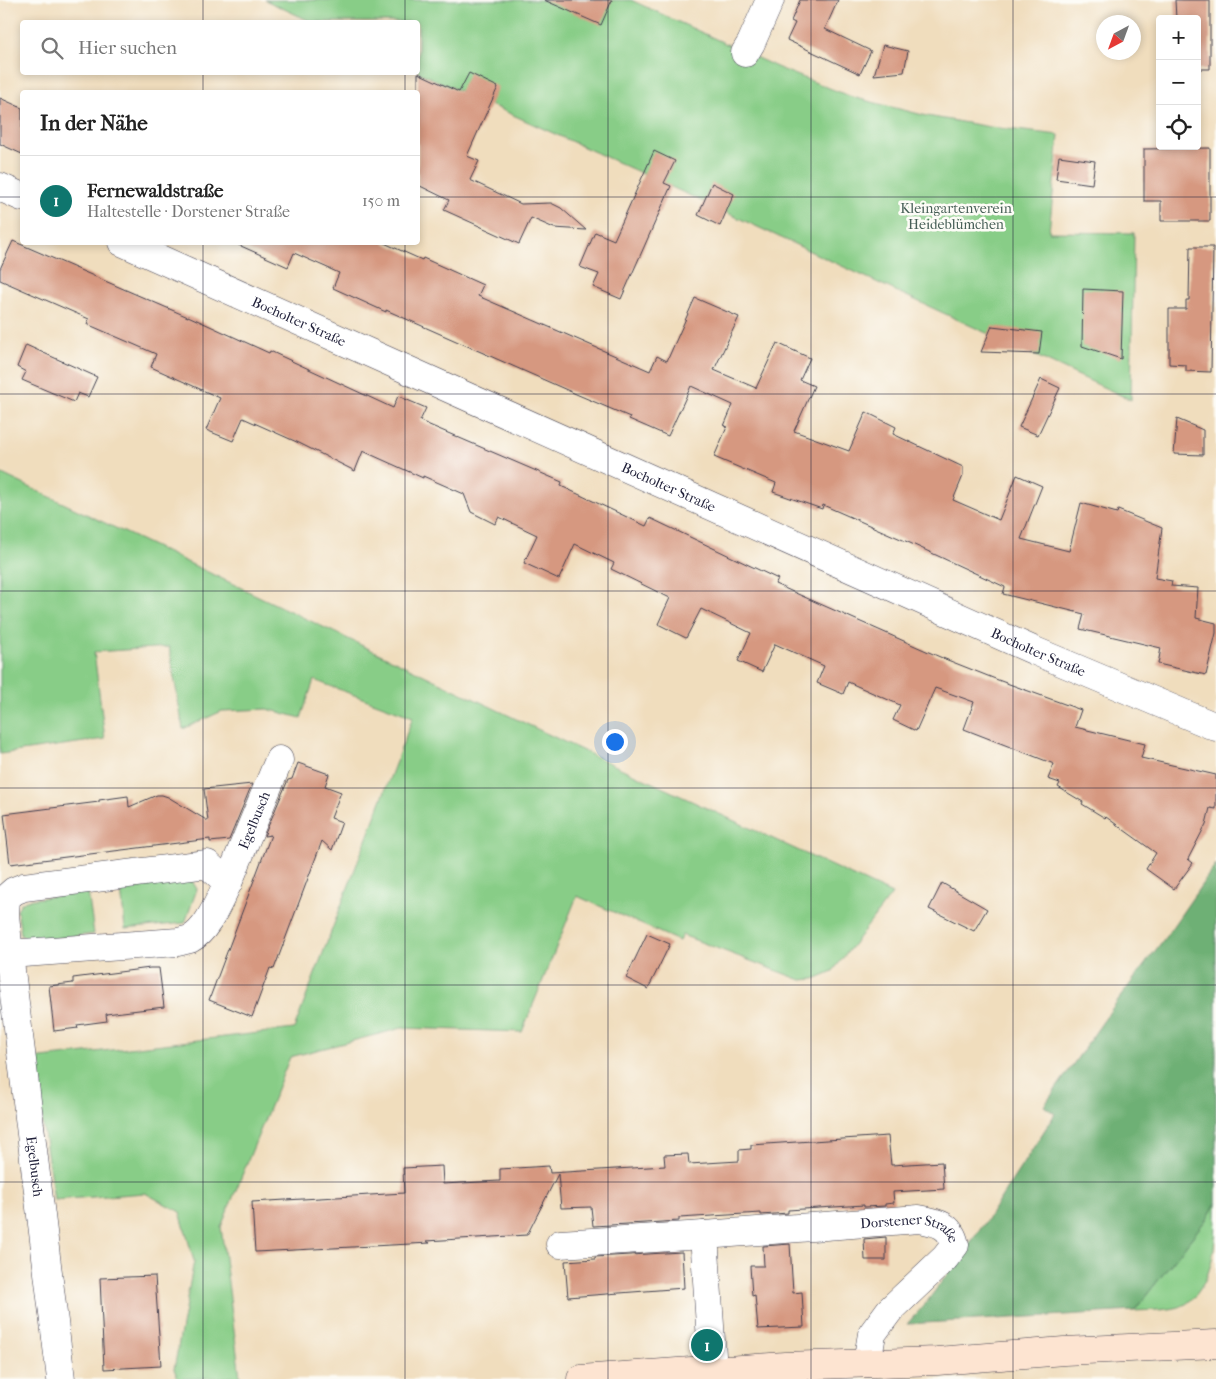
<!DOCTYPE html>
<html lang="de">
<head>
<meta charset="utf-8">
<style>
	:root { --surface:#fff; --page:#f2f2f2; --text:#222; --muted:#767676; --line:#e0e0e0; --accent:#0f766e }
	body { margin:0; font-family:"IM FELL French Canon",serif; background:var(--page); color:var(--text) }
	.controls { position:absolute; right:15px; top:15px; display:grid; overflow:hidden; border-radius:5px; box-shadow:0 2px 8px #0003 }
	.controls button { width:45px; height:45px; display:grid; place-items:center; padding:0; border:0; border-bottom:1px solid var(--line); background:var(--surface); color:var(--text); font:25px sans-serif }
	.compass { position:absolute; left:1096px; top:15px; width:45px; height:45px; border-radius:50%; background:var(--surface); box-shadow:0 2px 8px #0003; rotate:221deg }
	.you { position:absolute; left:614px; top:741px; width:18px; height:18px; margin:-12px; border:4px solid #fff; border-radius:50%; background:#1a73e8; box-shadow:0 0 0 8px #1a73e833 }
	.badge { display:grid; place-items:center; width:32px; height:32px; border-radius:50%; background:var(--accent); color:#fff; font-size:16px; font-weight:700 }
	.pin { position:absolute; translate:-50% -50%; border:2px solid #fff; box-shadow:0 1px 5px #0006 }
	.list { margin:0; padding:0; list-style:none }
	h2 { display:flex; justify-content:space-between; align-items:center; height:65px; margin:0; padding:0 20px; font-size:21px }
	h2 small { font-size:16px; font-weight:400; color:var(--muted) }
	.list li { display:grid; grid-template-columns:32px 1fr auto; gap:15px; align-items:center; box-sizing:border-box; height:90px; padding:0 20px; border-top:1px solid var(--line) }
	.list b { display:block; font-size:19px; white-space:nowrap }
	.list p { margin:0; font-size:16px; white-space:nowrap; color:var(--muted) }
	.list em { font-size:16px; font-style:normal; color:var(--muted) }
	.icon { flex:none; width:28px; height:28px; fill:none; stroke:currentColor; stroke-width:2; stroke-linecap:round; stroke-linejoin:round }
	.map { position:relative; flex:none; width:1216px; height:1379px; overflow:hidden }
	.search { position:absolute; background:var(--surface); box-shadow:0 2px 8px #0003; left:20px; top:20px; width:400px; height:55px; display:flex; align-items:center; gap:12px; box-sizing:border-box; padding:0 18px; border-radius:5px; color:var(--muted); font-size:19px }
	.panel { position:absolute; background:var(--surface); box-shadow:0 2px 8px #0003; left:20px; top:90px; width:400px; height:155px; border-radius:5px }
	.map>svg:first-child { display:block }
	.green { fill:#88cd87; stroke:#557861 }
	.forest { fill:#6eb074; stroke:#486958 }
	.building { fill:#d69880 }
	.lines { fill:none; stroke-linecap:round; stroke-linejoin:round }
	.minor-casing { stroke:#413e4e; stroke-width:29 }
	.secondary-casing { stroke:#413e4e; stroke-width:29 }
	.minor { stroke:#fff; stroke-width:28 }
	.secondary { stroke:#fde4d1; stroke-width:28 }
	.grid { fill:none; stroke:#22223b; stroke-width:1; stroke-opacity:0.55 }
	.labels { text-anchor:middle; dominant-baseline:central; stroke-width:5; stroke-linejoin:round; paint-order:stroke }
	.park-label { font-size:14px; fill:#465e56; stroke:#fdfcf7 }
	.street-label { font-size:14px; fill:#22223b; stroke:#fdfcf7 }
</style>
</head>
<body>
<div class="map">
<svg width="1216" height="1379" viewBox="0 0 1216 1379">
	<rect width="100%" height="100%" fill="#fdfcf7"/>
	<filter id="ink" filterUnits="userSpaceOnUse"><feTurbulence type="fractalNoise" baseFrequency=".02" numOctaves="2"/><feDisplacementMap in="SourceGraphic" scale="10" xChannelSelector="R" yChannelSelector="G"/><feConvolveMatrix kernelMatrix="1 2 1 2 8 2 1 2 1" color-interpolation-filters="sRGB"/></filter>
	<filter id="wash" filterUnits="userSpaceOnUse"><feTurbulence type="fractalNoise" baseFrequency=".0096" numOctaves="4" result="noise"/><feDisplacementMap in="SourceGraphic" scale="20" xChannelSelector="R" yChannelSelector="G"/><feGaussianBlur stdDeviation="1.12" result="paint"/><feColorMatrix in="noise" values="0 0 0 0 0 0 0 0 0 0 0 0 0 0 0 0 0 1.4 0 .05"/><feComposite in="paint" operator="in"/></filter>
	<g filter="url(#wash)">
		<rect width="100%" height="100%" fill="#f0ddbd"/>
		<path class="green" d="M265 0H631L781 69 852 97 927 116 990 127 1059 135 1049 232 1134 233 1131 400 639 172 418 72V22H312Z
			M0 473 575 747 892 894 833 971 814 979 801 980 682 935 679 941 577 896 522 1032 402 1028 290 1057 221 1227 240 1377 178 1379 174 1369 194 1261 180 1212 145 1193 54 1200 33 1059 294 1029 413 717 314 680 301 718 267 709 222 711 183 729 169 647 94 652 105 739 0 754Z
			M188 880 192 881 197 889 185 923 125 929 121 889Z
			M88 892 94 934 33 941H28L21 934 17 910 21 903 26 900Z
			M1216 1203C1216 1235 1216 1274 1193 1298 1191 1300 1188 1303 1184 1305 1170 1311 1150 1310 1134 1311L1208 1217Z"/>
		<path class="forest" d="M1216 864V1203L1208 1217 1134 1311 907 1324 926 1303 984 1224 1055 1114 1044 1106 1118 1000 1164 939Z"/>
		<g id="blocks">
			<path class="building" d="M544 0H612L601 25Z
				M800 0H838L825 29 871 51 860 74 787 40 795 23 791 21Z
				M1175 0H1210V69H1197V19H1176Z
				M883 45 908 51 904 72 874 75Z
				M418 73 459 92 469 73 498 87 467 156 479 161 470 180 521 204 551 203 561 208 586 230 554 228 531 218 519 244 444 210 449 200 418 185Z
				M0 98 22 108V154L0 144Z
				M1210 148V221H1161V201H1144V149Z
				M654 151 675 161 664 183 671 186 621 299 593 287 599 274 580 267 595 232 614 240Z
				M1059 156 1095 161 1092 184 1056 179Z
				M712 183 734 194 720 226 698 215Z
				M13 241 188 317V316L269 353 270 351 393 408 398 396 426 408 420 421 562 482 561 486 646 526 650 518 778 579 775 584 940 657 998 680 1081 710 1075 727 1145 744 1141 758 1216 775V809L1210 808 1206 824 1188 859 1193 863 1174 889 1146 869 1156 853 1106 817 1105 818 1082 804 1083 802 1058 787 1060 783 1048 779 1054 764 964 729 974 702 935 688 916 731 893 720 900 705 848 682 843 694 817 683 824 666 775 644 762 672 738 661 751 633 701 609 686 638 658 624 670 598 611 569 614 563 575 544 559 579 524 563 537 535 499 517 495 524 471 512 464 494 423 476V478L363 451 355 471 299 443 243 418 233 441 206 430 220 398 151 367 156 354 87 324 89 319 0 280V269Z
				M232 242H382L422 260 423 258 483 285 478 296 650 371 657 356 667 361 695 298 739 317 714 370 756 388 777 343 810 358 800 380 814 386 794 431 849 451 866 412 896 427 893 434 963 467V476L953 500 999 520 1017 475 1042 486 1021 539 1069 551 1081 503 1117 513 1118 510 1162 528 1155 578 1172 581 1171 586 1198 588 1196 618 1216 623V633L1206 675 1158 664 1161 648 1080 629 1084 614 1003 594 1005 587 910 543 823 505 822 509 773 492 776 483 714 457 727 427 724 426 733 405 691 386 668 436 629 419 630 417 576 394 386 310V312L333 288 339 273 294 253 288 267Z
				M1190 247H1213L1211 372 1186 371V365L1169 364V309H1186V300H1189Z
				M1083 289 1123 291 1121 359 1082 346Z
				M992 326 1042 332 1039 354 981 352Z
				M26 345 97 377 88 397 78 393 74 402 22 380 26 372 17 367Z
				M1041 379 1060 388 1038 435 1019 427Z
				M1177 419 1203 430V455L1174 454Z
				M298 763 329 774 325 786 341 792 331 818 342 822 332 850 322 841 274 969 270 968 252 1017 209 1000 271 835 264 836 288 780 292 779Z
				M252 784 229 840 210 842V839L10 864 4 814 99 802V800L128 796 129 807 157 795H162L168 797 208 821 204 789Z
				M942 883 987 909 974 931 929 909Z
				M647 934 670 944 648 989 626 978Z
				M150 968H159L164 1007 106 1014 107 1021 77 1025 78 1028 54 1031 49 986 73 983V978Z
				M888 1136 891 1165 942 1162 944 1189 893 1192 894 1203 885 1204V1206L864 1207V1205L788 1210V1213L761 1215V1213L679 1218V1221L593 1226 591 1207 561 1208 558 1174 527 1235 426 1241 430 1243 255 1252 252 1202 404 1193 403 1168 442 1166 443 1184 500 1181V1169L549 1166 550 1173 665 1166 664 1155 688 1154 689 1164 739 1161V1150L751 1149V1145Z
				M886 1237V1260H865L864 1239Z
				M790 1244 793 1293 802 1292 804 1327 758 1329 755 1295 752 1296 750 1266H764L763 1246Z
				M682 1252 684 1288 568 1297 565 1261 595 1259V1257Z
				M155 1276 161 1366 104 1369 100 1278Z"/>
		</g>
	</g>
	<g filter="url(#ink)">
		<use href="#blocks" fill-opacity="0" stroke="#413e4e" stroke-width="1"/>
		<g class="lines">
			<g class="minor-casing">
				<g id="minor">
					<path d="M745 53 751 43 770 0"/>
					<path d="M0 187 22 197"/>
					<path id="s1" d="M122 242 1035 651 1216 727"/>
					<path id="s2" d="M228 883 279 760"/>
					<path id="s3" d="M9 954 178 942C182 941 186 940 190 939 208 930 219 900 228 883L207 864 24 887 14 891 6 898 5 915 9 954 61 1379"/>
					<path d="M560 1244 704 1235"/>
					<path id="s4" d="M713 1371 704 1235 919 1219C937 1222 951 1225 955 1245L945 1258 889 1311 872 1334 867 1363"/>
				</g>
			</g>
			<g class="secondary-casing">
				<path id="secondary" d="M581 1379 705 1370 713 1371 785 1366 937 1361 1064 1351 1216 1344"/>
			</g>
			<use href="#minor" class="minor"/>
			<use href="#secondary" class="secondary"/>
		</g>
	</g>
	<path class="grid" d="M203 0V22M405 0V22M608 0V1379M811 0V1379M1013 0V1379M203 72V92M405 72V92M0 197H22M418 197H1216M203 242V1379M405 242V1379M0 394H1216M0 591H1216M0 788H1216M0 985H1216M0 1182H1216"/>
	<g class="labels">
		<g class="park-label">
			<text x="956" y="208">Kleingartenverein<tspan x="956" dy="16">Heideblümchen</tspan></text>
		</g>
		<g class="street-label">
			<text stroke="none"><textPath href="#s1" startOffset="194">Bocholter Straße</textPath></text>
			<text stroke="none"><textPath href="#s1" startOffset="599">Bocholter Straße</textPath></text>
			<text stroke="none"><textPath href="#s1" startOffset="1004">Bocholter Straße</textPath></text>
			<text stroke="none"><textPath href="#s2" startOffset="68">Egelbusch</textPath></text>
			<text stroke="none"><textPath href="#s3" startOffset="755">Egelbusch</textPath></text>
			<text stroke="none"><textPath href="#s4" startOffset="345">Dorstener Straße</textPath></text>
		</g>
	</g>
</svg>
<div class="controls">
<button>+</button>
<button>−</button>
<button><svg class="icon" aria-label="locate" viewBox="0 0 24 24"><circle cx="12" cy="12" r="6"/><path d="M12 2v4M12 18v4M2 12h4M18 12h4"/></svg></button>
</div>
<svg class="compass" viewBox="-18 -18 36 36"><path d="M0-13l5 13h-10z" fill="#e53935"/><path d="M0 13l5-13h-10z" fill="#767676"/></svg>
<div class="you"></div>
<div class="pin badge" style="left:707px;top:1345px">1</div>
<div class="search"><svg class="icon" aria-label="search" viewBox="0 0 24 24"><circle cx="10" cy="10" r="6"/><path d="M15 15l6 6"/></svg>Hier suchen</div>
<section class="panel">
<h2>In der Nähe<small></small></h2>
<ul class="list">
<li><span class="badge">1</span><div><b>Fernewaldstraße</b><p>Haltestelle · Dorstener Straße</p></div><em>150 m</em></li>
</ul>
</section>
</div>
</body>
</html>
